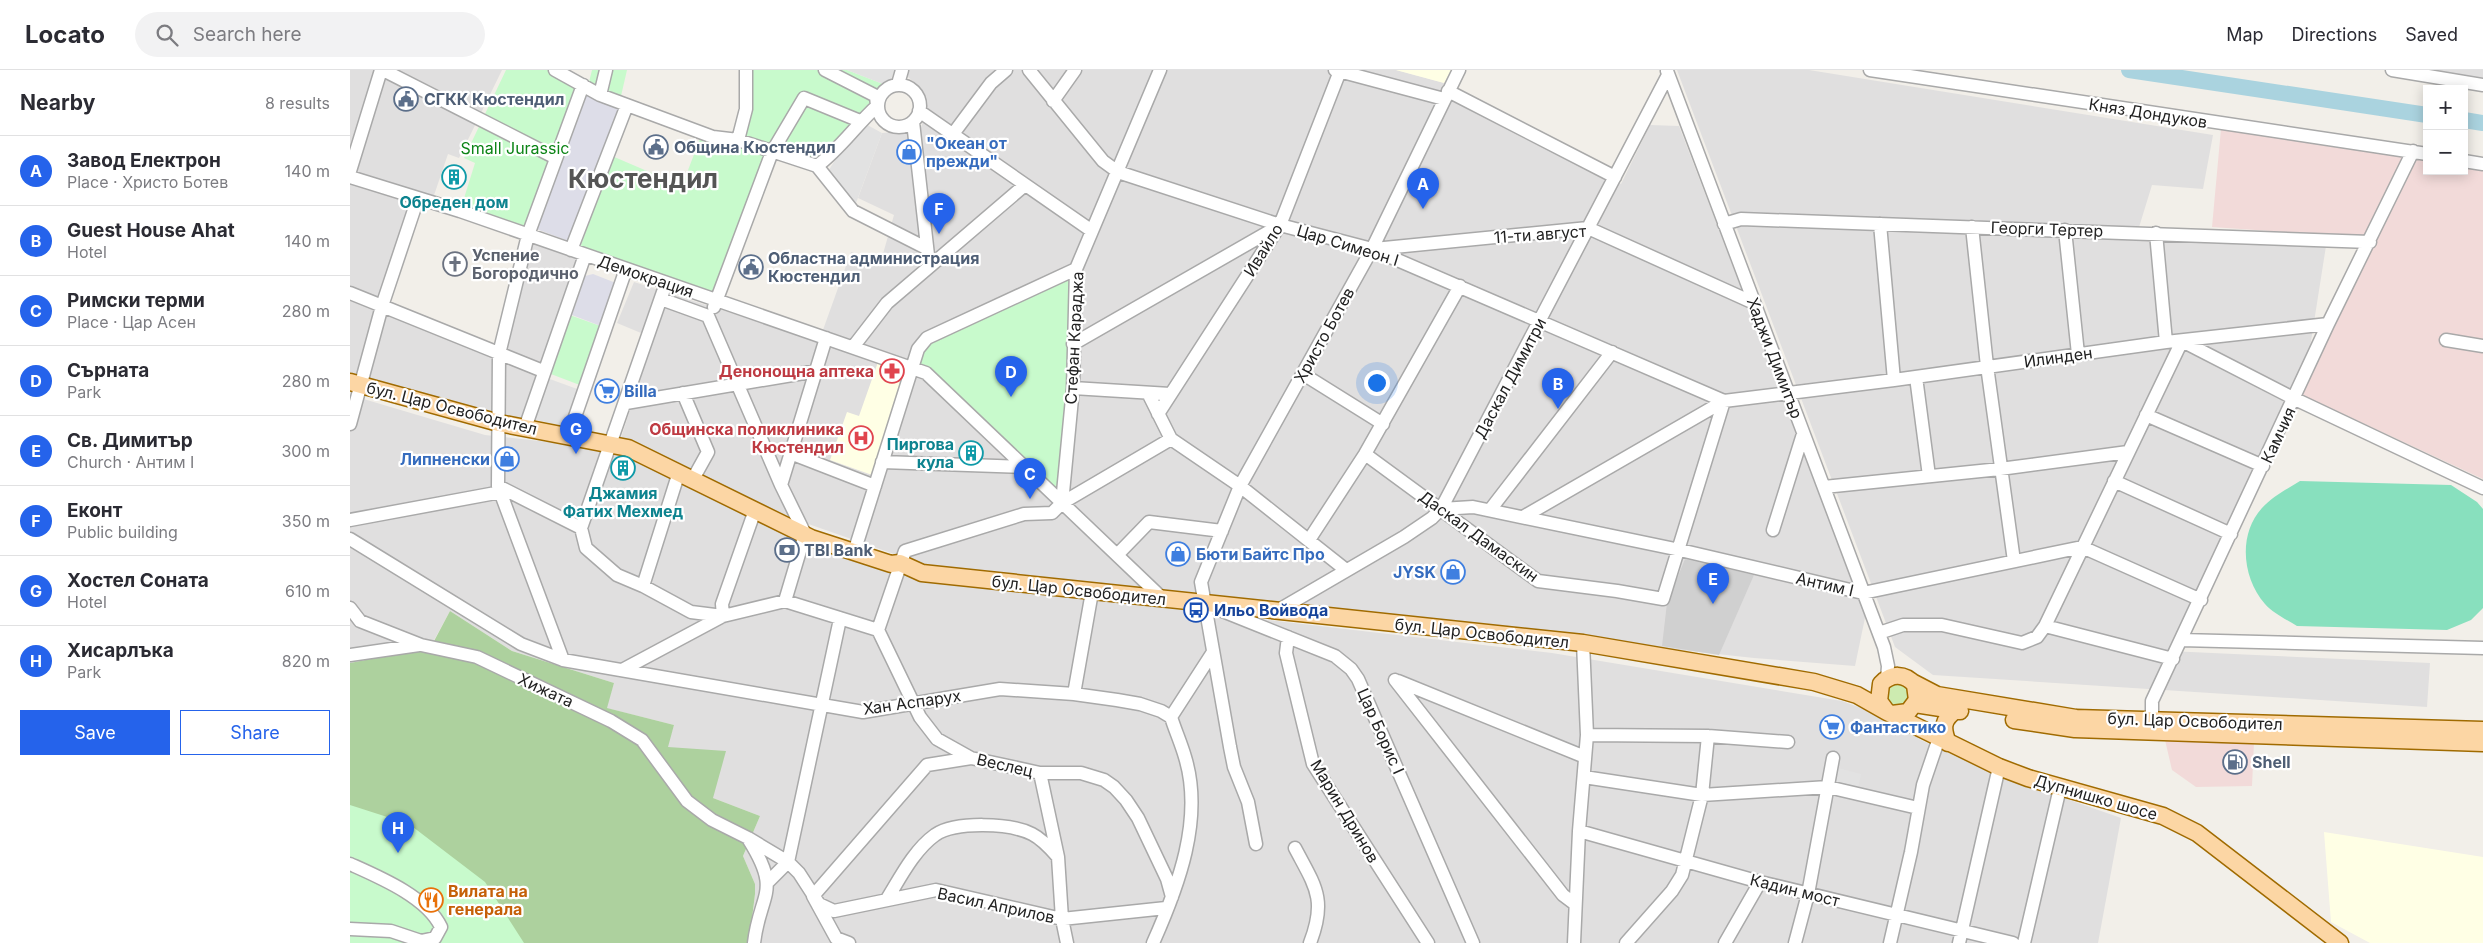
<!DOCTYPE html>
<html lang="en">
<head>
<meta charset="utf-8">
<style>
	:root { --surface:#fff; --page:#f2f2f3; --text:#2b2b33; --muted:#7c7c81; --line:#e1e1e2; --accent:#2563eb }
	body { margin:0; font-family:Inter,sans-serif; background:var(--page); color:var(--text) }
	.controls { position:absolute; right:15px; top:15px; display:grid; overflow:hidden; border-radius:0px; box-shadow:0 2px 12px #0003 }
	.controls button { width:45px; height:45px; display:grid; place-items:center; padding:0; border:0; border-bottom:1px solid var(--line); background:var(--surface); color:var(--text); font:25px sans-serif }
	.you { position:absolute; left:1026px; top:312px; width:18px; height:18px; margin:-12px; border:4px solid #fff; border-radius:50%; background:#1a73e8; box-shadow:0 0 0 8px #1a73e833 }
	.badge { display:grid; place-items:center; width:32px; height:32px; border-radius:50%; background:var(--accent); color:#fff; font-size:16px; font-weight:700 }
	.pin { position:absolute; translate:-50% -41px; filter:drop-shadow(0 1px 2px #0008) }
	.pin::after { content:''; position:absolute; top:26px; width:18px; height:15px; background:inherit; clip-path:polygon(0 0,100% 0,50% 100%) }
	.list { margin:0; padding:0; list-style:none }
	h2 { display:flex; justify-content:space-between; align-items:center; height:65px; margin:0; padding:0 20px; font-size:21px }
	h2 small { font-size:16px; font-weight:400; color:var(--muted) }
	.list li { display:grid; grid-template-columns:32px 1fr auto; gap:15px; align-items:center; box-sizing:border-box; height:70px; padding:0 20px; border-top:1px solid var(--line) }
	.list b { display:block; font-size:19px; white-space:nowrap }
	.list p { margin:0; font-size:16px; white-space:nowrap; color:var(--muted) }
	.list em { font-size:16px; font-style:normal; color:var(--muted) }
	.actions { display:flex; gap:10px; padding:15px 20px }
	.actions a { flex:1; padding:11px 0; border:1px solid var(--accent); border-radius:0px; text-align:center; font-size:18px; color:var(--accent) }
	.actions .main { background:var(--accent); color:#fff }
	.icon { flex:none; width:28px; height:28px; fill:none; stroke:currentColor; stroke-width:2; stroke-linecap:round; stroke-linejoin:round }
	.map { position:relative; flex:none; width:2133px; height:873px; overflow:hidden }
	header { display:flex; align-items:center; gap:30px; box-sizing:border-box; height:70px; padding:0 25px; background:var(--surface); border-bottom:1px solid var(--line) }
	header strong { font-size:24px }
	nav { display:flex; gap:28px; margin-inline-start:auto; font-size:18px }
	.search { width:350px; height:45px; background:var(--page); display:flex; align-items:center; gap:12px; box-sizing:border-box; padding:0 18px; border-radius:28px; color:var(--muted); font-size:19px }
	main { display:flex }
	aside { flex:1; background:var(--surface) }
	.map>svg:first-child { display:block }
	.residential { fill:#e0dfdf }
	.commercial { fill:#f2dad9 }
	.education { fill:#ffffe5 }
	.religious { fill:#d0d0d0 }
	.grass { fill:#cdebb0 }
	.forest { fill:#add19e }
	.park { fill:#c8facc }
	.pitch { fill:#88e0be }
	.parking { fill:#e2e2e2 }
	.plaza { fill:#dddde8 }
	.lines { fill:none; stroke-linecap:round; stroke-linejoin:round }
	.river { stroke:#aad3df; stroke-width:16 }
	.minor-casing { stroke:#a9a9a9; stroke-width:15 }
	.major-casing { stroke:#a06b00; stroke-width:19 }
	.minor { stroke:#fff; stroke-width:12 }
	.major { stroke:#fcd6a4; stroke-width:16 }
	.labels { text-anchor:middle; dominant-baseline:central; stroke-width:4.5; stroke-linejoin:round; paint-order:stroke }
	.service-label { font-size:16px; font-weight:bold; fill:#4e5e75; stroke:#fff; text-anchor:start }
	.street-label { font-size:16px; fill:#222; stroke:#fff }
	.shop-label { font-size:16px; font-weight:bold; fill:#366cbe; stroke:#fff; text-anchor:start }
	.park-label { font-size:16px; fill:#0c8416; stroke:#fff }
	.culture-label { font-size:16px; font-weight:bold; fill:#0d838f; stroke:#fff }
	.worship-label { font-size:16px; font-weight:bold; fill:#5b616d; stroke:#fff; text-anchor:start }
	.health-label { font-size:16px; font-weight:bold; fill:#be3a42; stroke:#fff; text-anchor:end }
	.transit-label { font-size:16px; font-weight:bold; fill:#164399; stroke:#fff; text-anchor:start }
	.food-label { font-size:16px; font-weight:bold; fill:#c56008; stroke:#fff; text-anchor:start }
	.town-label { font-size:26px; font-weight:bold; fill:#555; stroke:#fff }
</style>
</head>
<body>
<header>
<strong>Locato</strong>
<div class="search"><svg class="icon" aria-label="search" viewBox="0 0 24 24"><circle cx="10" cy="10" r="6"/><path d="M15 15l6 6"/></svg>Search here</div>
<nav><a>Map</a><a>Directions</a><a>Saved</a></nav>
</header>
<main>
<aside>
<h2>Nearby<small>8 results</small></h2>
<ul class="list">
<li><span class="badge">A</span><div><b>Завод Електрон</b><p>Place · Христо Ботев</p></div><em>140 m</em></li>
<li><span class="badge">B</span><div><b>Guest House Ahat</b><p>Hotel</p></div><em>140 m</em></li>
<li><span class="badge">C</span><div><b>Римски терми</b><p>Place · Цар Асен</p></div><em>280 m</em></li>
<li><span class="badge">D</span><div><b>Сърната</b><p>Park</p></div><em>280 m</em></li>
<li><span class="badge">E</span><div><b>Св. Димитър</b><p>Church · Антим I</p></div><em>300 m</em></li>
<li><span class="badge">F</span><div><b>Еконт</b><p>Public building</p></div><em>350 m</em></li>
<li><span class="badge">G</span><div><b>Хостел Соната</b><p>Hotel</p></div><em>610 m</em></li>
<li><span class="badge">H</span><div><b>Хисарлъка</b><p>Park</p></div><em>820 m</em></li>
</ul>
<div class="actions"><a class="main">Save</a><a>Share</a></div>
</aside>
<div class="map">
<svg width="2133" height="873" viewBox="0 0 2133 873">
	<rect width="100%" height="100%" fill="#f2efe9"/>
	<path class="residential" d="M0 0H152L109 88 98 84 79 140 62 135 28 238 151 288 182 170 232 187 173 353 0 307Z
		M557 0H1046L1094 13 1091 23 1271 114 1300 55 1329 56 1516 543 1505 596 1404 588 587 499 427 443 271 368 303 268 267 253 284 212 469 271 501 182 531 191 544 145 508 128 532 63 570 60 577 40 572 19 558 7Z
		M1327 0H1459L1863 65 1853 119 1802 115 1786 167 1976 176 1959 284 1819 581 2080 593 2077 637 1583 605 1545 577Z
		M2081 0H2133V9Z
		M0 325 135 365 252 378 286 392 434 463 632 517 1202 583 1492 631 1527 644 1562 662 1569 669 1632 699 1771 748 1748 873H399L405 824V814L393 786 410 746 363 728 317 677 324 655 256 638 264 613 162 581 100 541 83 572 41 585 0 593Z"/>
	<path class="commercial" d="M1871 59 2077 90V101H2114V95L2133 98V409L1948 323 2022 168 1862 157Z
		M1815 670 1904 672 1902 716 1846 717 1822 700Z"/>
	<path class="education" d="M1046 0H1101L1094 13Z
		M528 292 558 302 522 405 480 390 497 342 509 346Z
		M1974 762 2133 787V873H2020L1981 852Z"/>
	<path class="religious" d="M1335 489 1404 505 1369 585 1312 576 1317 533Z"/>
	<path class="grass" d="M1552 613 1559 618 1558 635 1542 638 1535 623 1543 614Z"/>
	<path class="forest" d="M100 541 162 581 264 613 257 638 324 655 318 677 376 681 363 728 410 746 393 786 405 814V824L399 873H0V593L41 585 83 573Z"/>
	<path class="park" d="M156 0H205L233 15 178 165 110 141 125 93 114 88Z
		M242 0H277L271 26 239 12Z
		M393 0H497L533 14 510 51 467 96 388 70Z
		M351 66 417 84 366 226 230 178 262 86 332 116Z
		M726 199 712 433 562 298 568 279Z
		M214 243 256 258 235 317 193 301Z
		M0 735 59 754 135 812 174 873H0Z"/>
	<path class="pitch" d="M1950 411 2101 415 2127 432 2133 439V538L2121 550 2097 560 1947 556C1937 550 1923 543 1915 534 1892 508 1888 464 1912 438 1923 426 1937 419 1950 411Z"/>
	<path class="parking" d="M497 0H545L541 9 533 14Z
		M510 51 532 63 503 141 475 106Z
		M197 308 230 320 218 357 182 349Z
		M1488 698 1511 704 1508 718 1485 713Z"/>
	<path class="plaza" d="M233 15 277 35 224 173 181 157Z
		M243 204 271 215 256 258 222 245 235 206Z"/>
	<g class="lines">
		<path class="river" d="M1779 0 2077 45
			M2114 50 2133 53"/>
		<g class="minor-casing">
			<path id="minor" d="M33 0 206 88
				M205 0 250 25 363 67 388 70 467 96
				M679 0 753 91 768 102 930 155 1022 179 1374 331 1313 529 1267 521 1188 511 1015 384
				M985 0 1094 29
				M1520 0 2077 84
				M2042 0 2133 15
				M1317 1 1534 577 1538 596 1537 609
				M548 14 552 0
				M528 36a21 21 0 1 1 42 0a21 21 0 1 1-42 0Z
				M1098 21 1265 107
				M250 25 256 0
				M703 31 725 0
				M569 41 742 161
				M563 52 579 194
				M603 64 641 13 656 0
				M388 70 396 39V0
				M2114 91 2133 94
				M467 96C490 79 506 55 527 36L526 26 475 0
				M467 96 503 141 576 178
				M0 101 31 0
				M0 107 110 141 576 303 813 529
				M1374 154 1391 149 2020 172
				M1530 154 1544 310
				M1622 157 1637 296 1664 491
				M1715 160 1728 284
				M1806 163 1816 272
				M1024 179 1238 158 1404 233
				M221 180 277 35
				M0 223 193 301
				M311 229 358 246 431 415 455 464 435 531
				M364 237 422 82 454 28 510 51
				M2096 270 2133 276
				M723 274 927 157
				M503 277 537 233 675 115
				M953 304 1033 354
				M1566 307 1579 406
				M723 318 820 324
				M333 323 358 382 343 409
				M798 323 821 369 890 416 996 500
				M276 333 466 301
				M808 344 930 155 990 1
				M1796 345 1913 396
				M0 354 32 236 68 128
				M175 358 235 185
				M218 367 276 199
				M821 369 712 433 702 443 674 444 555 481 528 560 570 647 587 669 621 688 690 703H731L754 710 764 717 776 730 788 748 817 809 822 827
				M440 383 525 416
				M532 392 675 397
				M1764 411 1881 464
				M431 415 476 268
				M148 416 231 458 236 478 267 505 293 516 341 542 373 546 372 534 405 440
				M1474 417 1650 399 1778 382
				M712 433 723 318 726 199 810 0
				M1091 439 1123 437 1330 480 1513 523 1732 477 1851 530
				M1140 440 1262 282
				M1173 447 1374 331 1544 310 1816 272 1978 254
				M0 450 151 422
				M231 458 313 222
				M1423 460 1453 364
				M0 469 171 574 213 590 513 642 650 619 724 624 767 630 790 634 811 641 821 647
				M959 470 1015 384 1110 216
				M506 476 568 279 577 268 726 199
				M767 485 799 452 872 461
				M293 516 329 402
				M0 538 10 551 71 575 127 587 261 651 292 670 337 731 362 750 398 768 438 792 449 803 469 834 484 841 586 820 712 849 816 838
				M865 538 985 586 1001 599 1008 609 1123 873
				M927 541 1054 467 1082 448 1091 439 1318 5
				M1695 556 1832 271 1945 329 2133 418
				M1529 563 1553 555H1592L1672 573 1687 567 1695 556 1823 589
				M938 567 936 583 963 694 1078 873
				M1831 570 2133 578
				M0 585 69 575
				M213 590 148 416 149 284 178 165 233 15
				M272 600 373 546 435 531 528 560
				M1045 610 1213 825 1225 834
				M1048 611 1235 687
				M724 624 742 522
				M1802 650V631L1978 254 2063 81
				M1237 665 1358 666 1438 672
				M690 703 708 787 712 849 717 873
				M1234 707 1352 725 1478 717 1568 738
				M1229 761 1410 812 1663 873
				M399 770C432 823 410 822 404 873
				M906 774 898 732 884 697 880 677 851 512 890 416 1022 179 1109 0
				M945 778C965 816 977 829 960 873
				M0 794C29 807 77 827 91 857L85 868 71 871 41 861 0 859
				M418 812 438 792 490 549
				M537 829C550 808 564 780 585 765 606 751 660 753 682 764 692 769 701 779 708 787
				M499 873 486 868 463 826 577 695 621 688
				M803 873C828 817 854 749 835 687 831 673 825 660 821 647L863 582
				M1224 873 1229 761 1237 665 1233 573
				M1276 873 1322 821 1332 805 1352 725 1358 666
				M1375 873 1410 812
				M1445 873 1458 824 1483 688
				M1540 873 1561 782 1573 715 1589 668
				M1609 873 1649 697
				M1674 873 1710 718"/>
		</g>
		<g class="major-casing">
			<path id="major" d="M0 312 149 353 278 378 461 468 541 494 550 493 572 503 1233 573 1464 612 1507 625 1537 642
				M1562 612 1587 625 1726 648 2133 660
				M1565 634 1610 641
				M1542 644 1558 642 1567 630 1565 615C1555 603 1541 603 1531 614L1529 631 1537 642 1649 697 1678 708 1813 746 1847 763 1990 873
				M1664 650 1725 659 2133 673
				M1598 673C1592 658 1592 650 1606 640"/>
		</g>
		<use href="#minor" class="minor"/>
		<use href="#major" class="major"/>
	</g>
	<defs>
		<g id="civic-ring" transform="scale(1.25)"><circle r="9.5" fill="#fff" stroke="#5c6f8a" stroke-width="1.5"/><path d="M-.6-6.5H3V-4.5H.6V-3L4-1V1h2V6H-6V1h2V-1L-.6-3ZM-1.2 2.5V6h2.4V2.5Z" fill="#5c6f8a"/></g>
		<g id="shop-ring" transform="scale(1.25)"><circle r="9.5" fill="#fff" stroke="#3f7fe0" stroke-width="1.5"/><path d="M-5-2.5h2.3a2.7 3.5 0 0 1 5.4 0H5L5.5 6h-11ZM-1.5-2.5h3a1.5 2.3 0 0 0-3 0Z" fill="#3f7fe0"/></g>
		<g id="building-ring" transform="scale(1.25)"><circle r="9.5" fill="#fff" stroke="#0f9aa8" stroke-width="1.5"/><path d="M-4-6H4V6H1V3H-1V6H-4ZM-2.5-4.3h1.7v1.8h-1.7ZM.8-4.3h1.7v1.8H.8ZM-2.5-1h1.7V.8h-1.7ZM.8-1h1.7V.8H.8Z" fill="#0f9aa8"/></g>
		<g id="church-ring" transform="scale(1.25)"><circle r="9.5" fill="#fff" stroke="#6b7280" stroke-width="1.5"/><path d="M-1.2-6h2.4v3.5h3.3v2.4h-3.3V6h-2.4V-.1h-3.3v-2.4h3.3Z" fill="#6b7280"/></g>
		<g id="pharmacy-ring" transform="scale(1.25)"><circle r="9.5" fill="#fff" stroke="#e0444e" stroke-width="1.5"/><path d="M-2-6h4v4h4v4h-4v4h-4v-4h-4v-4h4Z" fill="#e0444e"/></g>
		<g id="supermarket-ring" transform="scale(1.25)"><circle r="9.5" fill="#fff" stroke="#3f7fe0" stroke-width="1.5"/><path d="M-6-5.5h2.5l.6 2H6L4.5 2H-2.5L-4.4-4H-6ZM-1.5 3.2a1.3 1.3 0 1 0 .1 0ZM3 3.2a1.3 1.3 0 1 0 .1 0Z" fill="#3f7fe0"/></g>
		<g id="hospital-ring" transform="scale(1.25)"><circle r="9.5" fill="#fff" stroke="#e0444e" stroke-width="1.5"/><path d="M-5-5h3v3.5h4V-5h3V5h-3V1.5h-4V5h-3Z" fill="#e0444e"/></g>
		<g id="bank-ring" transform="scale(1.25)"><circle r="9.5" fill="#fff" stroke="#5c6f8a" stroke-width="1.5"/><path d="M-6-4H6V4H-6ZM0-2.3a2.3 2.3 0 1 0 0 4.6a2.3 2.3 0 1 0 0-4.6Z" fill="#5c6f8a"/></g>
		<g id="bus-ring" transform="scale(1.25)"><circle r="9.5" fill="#fff" stroke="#1a4fb4" stroke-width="1.5"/><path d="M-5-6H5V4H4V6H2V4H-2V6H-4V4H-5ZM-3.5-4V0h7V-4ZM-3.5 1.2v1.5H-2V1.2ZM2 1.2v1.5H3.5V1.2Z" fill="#1a4fb4"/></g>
		<g id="fuel-ring" transform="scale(1.25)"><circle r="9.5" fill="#fff" stroke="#5c6f8a" stroke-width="1.5"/><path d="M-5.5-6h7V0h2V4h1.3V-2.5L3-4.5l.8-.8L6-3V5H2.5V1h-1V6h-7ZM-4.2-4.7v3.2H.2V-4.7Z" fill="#5c6f8a"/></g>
		<g id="restaurant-ring" transform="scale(1.25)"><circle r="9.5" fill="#fff" stroke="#e8710a" stroke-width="1.5"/><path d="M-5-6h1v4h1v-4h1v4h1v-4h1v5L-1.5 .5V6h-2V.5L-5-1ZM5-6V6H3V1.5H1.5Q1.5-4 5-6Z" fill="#e8710a"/></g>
	</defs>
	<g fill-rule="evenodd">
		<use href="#civic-ring" x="56" y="29"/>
		<use href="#civic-ring" x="306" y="77"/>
		<use href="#shop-ring" x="559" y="82"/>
		<use href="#building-ring" x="104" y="107"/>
		<use href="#church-ring" x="105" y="194"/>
		<use href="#civic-ring" x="401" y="197"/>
		<use href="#pharmacy-ring" x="542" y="301"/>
		<use href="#supermarket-ring" x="257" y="321"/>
		<use href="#hospital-ring" x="511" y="368"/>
		<use href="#building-ring" x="621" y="383"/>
		<use href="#shop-ring" x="157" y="389"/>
		<use href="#building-ring" x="273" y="398"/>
		<use href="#bank-ring" x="437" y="480"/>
		<use href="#shop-ring" x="828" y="484"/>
		<use href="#shop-ring" x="1103" y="502"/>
		<use href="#bus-ring" x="846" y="540"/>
		<use href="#supermarket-ring" x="1482" y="657"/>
		<use href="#fuel-ring" x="1885" y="692"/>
		<use href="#restaurant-ring" x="81" y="830"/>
	</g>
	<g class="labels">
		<g class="service-label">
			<text x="74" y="29">СГКК Кюстендил</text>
			<text x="324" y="77">Община Кюстендил</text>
			<text x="418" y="188">Областна администрация<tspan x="418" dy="18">Кюстендил</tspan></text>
			<text x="454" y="480">TBI Bank</text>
			<text x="1902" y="692">Shell</text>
		</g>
		<g class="street-label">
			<text transform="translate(1798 43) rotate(9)">Княз Дондуков</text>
			<text transform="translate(1697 159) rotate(2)">Георги Тертер</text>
			<text transform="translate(1190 164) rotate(-4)">11-ти август</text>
			<text transform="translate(998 175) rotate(17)">Цар Симеон I</text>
			<text transform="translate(913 180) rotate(-58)">Ивайло</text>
			<text transform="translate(296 206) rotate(19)">Демокрация</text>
			<text transform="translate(974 265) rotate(-61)">Христо Ботев</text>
			<text transform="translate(724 268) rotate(-87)">Стефан Караджа</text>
			<text transform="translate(1708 287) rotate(-8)">Илинден</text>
			<text transform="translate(1425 288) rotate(69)">Хаджи Димитър</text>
			<text transform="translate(1160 308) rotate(-62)">Даскал Димитри</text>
			<text transform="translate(102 338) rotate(14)">бул. Цар Освободител</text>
			<text transform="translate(1928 365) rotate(-65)">Камчия</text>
			<text transform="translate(1129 466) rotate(36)">Даскал Дамаскин</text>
			<text transform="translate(1475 514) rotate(13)">Антим I</text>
			<text transform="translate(729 520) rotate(6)">бул. Цар Освободител</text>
			<text transform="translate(1132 563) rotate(6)">бул. Цар Освободител</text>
			<text transform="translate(196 620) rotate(25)">Хижата</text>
			<text transform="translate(562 632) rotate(-8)">Хан Аспарух</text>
			<text transform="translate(1845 651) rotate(2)">бул. Цар Освободител</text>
			<text transform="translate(1031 661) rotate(66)">Цар Борис I</text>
			<text transform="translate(655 695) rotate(13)">Веслец</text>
			<text transform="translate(1746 727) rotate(16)">Дупнишко шосе</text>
			<text transform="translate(995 741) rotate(59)">Марин Дринов</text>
			<text transform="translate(1445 820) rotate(14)">Кадин мост</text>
			<text transform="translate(646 835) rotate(12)">Васил Априлов</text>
		</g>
		<g class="shop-label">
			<text x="576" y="73">"Океан от<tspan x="576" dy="18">прежди"</tspan></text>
			<text x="274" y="321">Billa</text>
			<text x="140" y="389" text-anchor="end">Липненски</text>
			<text x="846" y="484">Бюти Байтс Про</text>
			<text x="1086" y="502" text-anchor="end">JYSK</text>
			<text x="1500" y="657">Фантастико</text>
		</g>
		<g class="park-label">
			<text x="165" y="78">Small Jurassic</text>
		</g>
		<g class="culture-label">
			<text x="104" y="132">Обреден дом</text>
			<text x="604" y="374" text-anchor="end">Пиргова<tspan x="604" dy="18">кула</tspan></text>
			<text x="273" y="423">Джамия<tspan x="273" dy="18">Фатих Мехмед</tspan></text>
		</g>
		<g class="worship-label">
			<text x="122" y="185">Успение<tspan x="122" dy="18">Богородично</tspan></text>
		</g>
		<g class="health-label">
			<text x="524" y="301">Денонощна аптека</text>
			<text x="494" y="359">Общинска поликлиника<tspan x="494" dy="18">Кюстендил</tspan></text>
		</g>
		<g class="transit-label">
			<text x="864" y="540">Ильо Войвода</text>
		</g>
		<g class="food-label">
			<text x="98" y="821">Вилата на<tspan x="98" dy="18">генерала</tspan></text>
		</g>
		<g class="town-label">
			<text x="293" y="108">Кюстендил</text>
		</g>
	</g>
</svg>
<div class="controls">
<button>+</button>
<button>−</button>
</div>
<div class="you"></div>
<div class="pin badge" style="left:1073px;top:139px">A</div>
<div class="pin badge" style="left:1208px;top:339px">B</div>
<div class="pin badge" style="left:680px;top:429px">C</div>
<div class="pin badge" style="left:661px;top:327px">D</div>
<div class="pin badge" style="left:1363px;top:534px">E</div>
<div class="pin badge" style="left:589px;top:164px">F</div>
<div class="pin badge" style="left:226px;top:384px">G</div>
<div class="pin badge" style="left:48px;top:783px">H</div>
</div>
</main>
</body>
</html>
